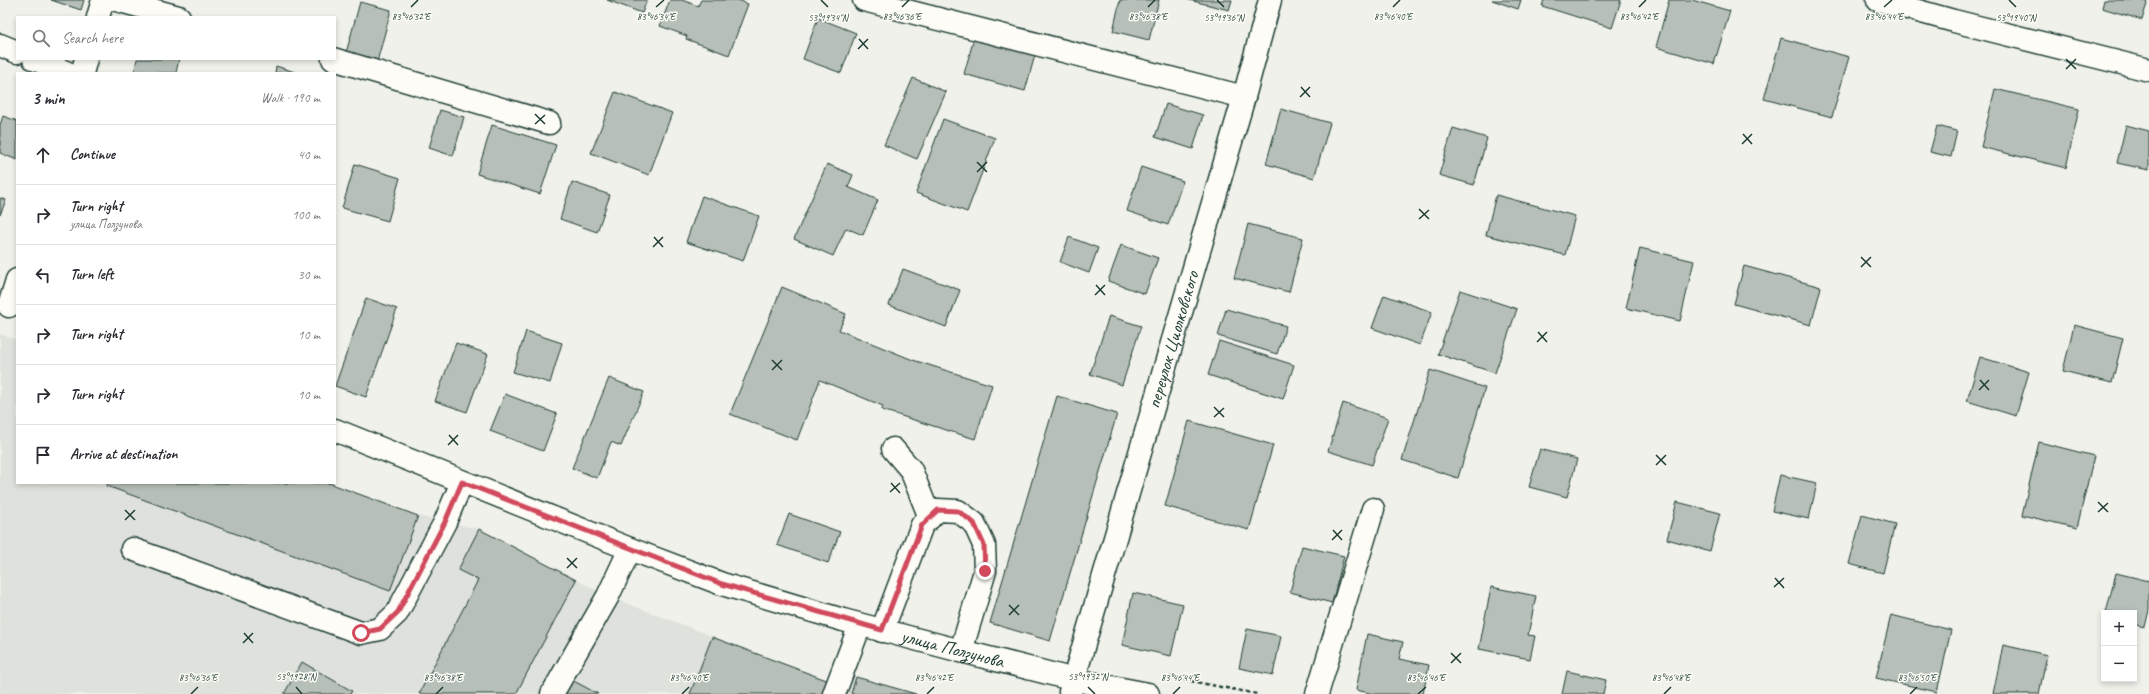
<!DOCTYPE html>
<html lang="en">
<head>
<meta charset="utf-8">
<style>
	:root { --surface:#fff; --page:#f7f7f7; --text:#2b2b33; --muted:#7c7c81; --line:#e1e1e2 }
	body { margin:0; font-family:Caveat,sans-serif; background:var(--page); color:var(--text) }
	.controls { position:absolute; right:12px; bottom:12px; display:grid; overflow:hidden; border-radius:0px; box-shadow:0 2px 6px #0003 }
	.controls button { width:36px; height:36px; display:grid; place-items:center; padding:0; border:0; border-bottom:1px solid var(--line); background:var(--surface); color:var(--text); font:20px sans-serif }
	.stop { position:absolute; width:12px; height:12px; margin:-9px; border:3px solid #d1495b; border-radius:50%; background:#fff }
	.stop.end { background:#d1495b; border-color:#fff; box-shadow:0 1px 4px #0008 }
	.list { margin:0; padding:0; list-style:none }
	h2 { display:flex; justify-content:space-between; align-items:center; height:52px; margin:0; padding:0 16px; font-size:17px }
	h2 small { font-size:13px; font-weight:400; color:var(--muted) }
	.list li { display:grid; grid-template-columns:26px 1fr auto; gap:12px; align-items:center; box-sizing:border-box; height:60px; padding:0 16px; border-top:1px solid var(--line) }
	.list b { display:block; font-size:15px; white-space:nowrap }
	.list p { margin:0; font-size:13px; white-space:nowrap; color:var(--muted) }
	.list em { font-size:13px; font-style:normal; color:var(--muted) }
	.icon { flex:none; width:22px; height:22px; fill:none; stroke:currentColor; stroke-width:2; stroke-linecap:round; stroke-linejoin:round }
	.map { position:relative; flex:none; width:2149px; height:694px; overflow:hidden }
	.search { position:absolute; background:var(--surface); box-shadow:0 2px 6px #0003; left:16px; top:16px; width:320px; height:44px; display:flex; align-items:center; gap:10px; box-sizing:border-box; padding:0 14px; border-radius:0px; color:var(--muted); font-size:15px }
	.panel { position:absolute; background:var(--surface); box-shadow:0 2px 6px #0003; left:16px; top:72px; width:320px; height:412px; border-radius:0px }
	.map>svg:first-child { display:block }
	.built { fill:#dfe2dc }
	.building { fill:#b6bfb8; stroke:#1f3d34 }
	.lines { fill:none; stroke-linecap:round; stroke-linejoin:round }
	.minor-casing { stroke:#1f3d34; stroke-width:25 }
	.path { stroke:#1f3d34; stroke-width:2.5; stroke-dasharray:4 3; stroke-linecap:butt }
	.minor { stroke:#fdfcf7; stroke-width:22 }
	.route { stroke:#d1495b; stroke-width:5 }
	.ticks { fill:none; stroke:#1f3d34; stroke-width:1.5 }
	.labels { text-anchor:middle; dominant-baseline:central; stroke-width:3; stroke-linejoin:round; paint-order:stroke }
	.street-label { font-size:19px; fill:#1f3d34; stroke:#fdfcf7 }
	.ticks-label { font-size:10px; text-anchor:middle; fill:#1f3d34; stroke:#fdfcf7; stroke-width:3; stroke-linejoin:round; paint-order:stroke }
</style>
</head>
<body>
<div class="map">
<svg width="2149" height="694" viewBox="0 0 2149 694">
	<rect width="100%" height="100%" fill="#f0f1eb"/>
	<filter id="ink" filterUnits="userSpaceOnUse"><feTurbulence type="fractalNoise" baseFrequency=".025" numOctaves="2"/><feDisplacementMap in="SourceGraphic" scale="8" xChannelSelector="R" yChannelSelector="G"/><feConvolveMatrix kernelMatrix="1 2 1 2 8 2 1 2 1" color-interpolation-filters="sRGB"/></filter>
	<g filter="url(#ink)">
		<path class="built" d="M0 334 17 340V483H329L418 516 479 529 608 596 829 681 856 677 916 694H0Z"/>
		<path class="building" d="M51 0H84L81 10Z
			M607 0H647L642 13Z
			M670 0H682L698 6 701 0H738L748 4 729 55 686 39 687 36 660 26Z
			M1120 0H1159L1149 40 1113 31Z
			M1189 0H1232L1229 10Z
			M1492 0H1521L1518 9Z
			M1544 0H1621L1612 28 1542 6Z
			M1669 0H1692L1730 11 1714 64 1656 47Z
			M2104 0H2148L2142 20 2102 8Z
			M360 2 391 10 377 62 346 53Z
			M818 18 856 33 841 73 803 59Z
			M974 38 1035 55 1025 91 964 74Z
			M1781 38 1849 57 1832 117 1764 99Z
			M137 59H179L176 73H134Z
			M276 66 298 73H275Z
			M913 78 946 92 917 159 884 145Z
			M1995 89 2079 109 2066 168 1981 147Z
			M615 92 672 113 649 175 591 153Z
			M1166 104 1203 115 1193 149 1155 137Z
			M1281 109 1330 123 1314 178 1266 164Z
			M440 110 464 117 453 156 429 148Z
			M3 116 17 121V160L0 153V125Z
			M943 119 995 138 967 212 916 193Z
			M492 125 556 145 540 194 477 174Z
			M2126 125 2149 131V170L2117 163Z
			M1937 126 1957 131 1951 157 1930 152Z
			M1453 128 1487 138 1474 185 1439 175Z
			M355 164 400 178 388 221 342 208Z
			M827 164 853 175 848 187 878 200 863 235 846 228 833 256 794 239Z
			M1141 167 1183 181 1168 225 1127 211Z
			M572 182 610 195 597 232 560 219Z
			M1496 195 1575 216 1565 255 1486 235Z
			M702 196 759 216 743 261 686 242Z
			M0 198 6 200 0 215Z
			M1248 224 1303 238 1289 292 1234 278Z
			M1069 237 1098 248 1089 273 1060 262Z
			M1121 245 1158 258 1145 294 1108 281Z
			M1640 248 1694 261 1680 321 1626 308Z
			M1744 266 1821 287 1811 325 1734 304Z
			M903 269 960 290 946 327 889 305Z
			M782 287 846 314 839 330 913 360 992 385 975 439 882 410 883 406 820 380 797 440 730 414Z
			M1460 290 1517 309 1495 373 1438 354Z
			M1384 295 1432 312 1420 345 1372 328Z
			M366 298 397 309 366 397 335 386Z
			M1226 309 1286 326 1277 354 1218 336Z
			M1109 316 1141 326 1122 385 1090 374Z
			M2074 325 2123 338 2112 383 2063 371Z
			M526 331 562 343 550 383 513 372Z
			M1219 341 1294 365 1283 399 1208 375Z
			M456 343 488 354 467 412 435 401Z
			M1980 357 2029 372 2016 416 1967 401Z
			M1430 370 1485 388 1458 478 1402 460Z
			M609 378 644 392 621 446 611 442 597 478 572 468Z
			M505 394 557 414 543 451 490 431Z
			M1057 396 1117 414 1050 641 990 623Z
			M1343 403 1388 418 1372 465 1328 451Z
			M1189 421 1273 445 1249 530 1165 506Z
			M2039 442 2094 456 2077 528 2022 515Z
			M1540 449 1577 459 1567 497 1529 487Z
			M1780 475 1817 483 1809 519 1772 511Z
			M108 483H329L418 516 390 591 107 486Z
			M1677 502 1720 513 1710 551 1667 539Z
			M789 514 840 532 828 563 777 545Z
			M1862 515 1895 524 1883 573 1849 564Z
			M479 529 576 580 516 694H419L478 580 458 570Z
			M1302 546 1344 556 1332 603 1290 592Z
			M2116 573 2149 581V610L2145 627 2134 624V613H2106Z
			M1491 587 1536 596 1528 635 1535 636 1530 659 1479 649Z
			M1133 593 1183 604 1171 656 1122 645Z
			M1891 615 1951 630 1937 692 1876 678Z
			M1247 629 1281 636 1273 675 1239 668Z
			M1367 634 1403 642 1399 659 1429 665 1423 694H1374L1356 690Z
			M712 637 829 681 824 694H690Z
			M2003 645 2047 655 2039 694H1993Z
			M302 662 352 691 350 694H284Z
			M1567 671 1606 680 1603 694H1562Z
			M856 677 916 694H851Z
			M570 679 598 694H562Z"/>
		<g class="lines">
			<g class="minor-casing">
				<g id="minor">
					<path d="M116 0 179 17"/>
					<path d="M864 0 1244 97"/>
					<path d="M1878 0 1954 21 2149 70"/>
					<path d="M98 17 103 0"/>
					<path d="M0 45 17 52"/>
					<path d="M34 59 68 73"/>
					<path d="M333 59 549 123"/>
					<path d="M82 73 86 59"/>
					<path d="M9 306 17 280"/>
					<path id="s1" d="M335 430 630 549 722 584 843 620 961 651 1075 680 1148 694"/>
					<path d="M893 449 911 470 930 518"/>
					<path d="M132 549 361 633 380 629 397 613 445 522 462 482"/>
					<path d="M882 631 922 525 938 510 958 511 974 523 984 545 985 571 961 651"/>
					<path id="s2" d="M1070 692 1244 97 1270 0"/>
					<path d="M552 694 608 596 630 549"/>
					<path d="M834 694 860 625"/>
					<path d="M1317 694 1373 509"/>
				</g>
			</g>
			<path class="path" d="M1170 677 1257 694"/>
			<use href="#minor" class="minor"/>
		</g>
	</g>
	<g class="lines" filter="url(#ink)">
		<path class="route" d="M361 633 380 629 398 612 445 522 462 482 722 584 882 630 922 525 938 510 958 511 974 523 984 545 985 571"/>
	</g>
	<path class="ticks" d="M821 0 828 7M1217 0 1224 7M2009 0 2016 7M411 7 418 0M656 7 664 0M902 7 909 0M1148 7 1155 0M1393 7 1400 0M1639 7 1646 0M1884 7 1892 0M859 39 868 49M858 49 868 39M2066 59 2076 69M2066 69 2076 59M1301 87 1310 97M1300 97 1310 87M535 114 545 124M535 124 545 115M1743 134 1752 144M1742 144 1752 134M977 162 987 172M977 172 987 162M1419 209 1429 219M1419 219 1429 210M654 237 663 247M653 247 663 237M1861 257 1871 267M1861 267 1871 257M1096 285 1105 295M1095 295 1105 285M1538 332 1547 342M1537 342 1547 332M772 360 782 370M772 370 782 360M1980 380 1989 390M1979 390 1989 380M1214 407 1224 417M1214 417 1224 408M449 435 458 445M448 445 458 435M1656 455 1666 465M1656 465 1666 455M891 483 900 493M890 492 900 483M2098 502 2108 512M125 510 135 520M2098 512 2108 503M125 520 135 510M1333 530 1342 540M1332 540 1342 530M567 558 577 568M567 568 577 558M1775 578 1784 588M1774 587 1784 578M1009 605 1019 615M1009 615 1019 605M244 633 253 643M243 643 253 633M1451 653 1461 663M1451 663 1461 653M296 687 302 694M1088 687 1095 694M191 694 198 687M436 694 443 687M682 694 689 687M927 694 934 687M1173 694 1180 687M1418 694 1426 687M1664 694 1671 687M1910 694 1917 687"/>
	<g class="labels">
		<g class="street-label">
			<text stroke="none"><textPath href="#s2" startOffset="367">переулок Циолковского</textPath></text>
			<text stroke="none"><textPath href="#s1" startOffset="656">улица Ползунова</textPath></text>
		</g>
	</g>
	<g class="ticks-label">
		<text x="411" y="20">83°46'32"E</text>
		<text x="656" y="20">83°46'34"E</text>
		<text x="902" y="20">83°46'36"E</text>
		<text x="1148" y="20">83°46'38"E</text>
		<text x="1393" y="20">83°46'40"E</text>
		<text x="1639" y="20">83°46'42"E</text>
		<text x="1884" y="20">83°46'44"E</text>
		<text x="2016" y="21">53°19'40"N</text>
		<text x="828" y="21">53°19'34"N</text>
		<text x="1224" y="21">53°19'36"N</text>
		<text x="296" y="680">53°19'28"N</text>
		<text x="1088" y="680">53°19'32"N</text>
		<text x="198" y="681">83°46'36"E</text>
		<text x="443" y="681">83°46'38"E</text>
		<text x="689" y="681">83°46'40"E</text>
		<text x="934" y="681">83°46'42"E</text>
		<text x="1180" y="681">83°46'44"E</text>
		<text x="1426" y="681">83°46'46"E</text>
		<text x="1671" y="681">83°46'48"E</text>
		<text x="1917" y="681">83°46'50"E</text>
	</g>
</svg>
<div class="controls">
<button>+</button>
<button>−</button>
</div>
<div class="stop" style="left:361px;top:633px"></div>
<div class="stop end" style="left:985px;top:571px"></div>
<div class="search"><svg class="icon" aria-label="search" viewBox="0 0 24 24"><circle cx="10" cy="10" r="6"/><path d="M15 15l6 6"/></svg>Search here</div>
<section class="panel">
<h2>3 min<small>Walk · 190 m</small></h2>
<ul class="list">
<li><svg class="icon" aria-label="ahead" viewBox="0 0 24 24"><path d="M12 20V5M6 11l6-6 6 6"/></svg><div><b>Continue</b></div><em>40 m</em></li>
<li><svg class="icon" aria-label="right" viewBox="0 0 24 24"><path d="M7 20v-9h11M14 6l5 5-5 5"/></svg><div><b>Turn right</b><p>улица Ползунова</p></div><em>100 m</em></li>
<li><svg class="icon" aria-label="left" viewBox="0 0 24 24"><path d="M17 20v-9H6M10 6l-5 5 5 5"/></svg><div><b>Turn left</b></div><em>30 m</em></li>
<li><svg class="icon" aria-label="right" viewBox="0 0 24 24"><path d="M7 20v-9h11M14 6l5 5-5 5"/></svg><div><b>Turn right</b></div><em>10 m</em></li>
<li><svg class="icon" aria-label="right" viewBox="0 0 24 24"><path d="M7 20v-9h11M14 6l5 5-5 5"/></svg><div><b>Turn right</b></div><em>10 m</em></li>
<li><svg class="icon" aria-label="arrive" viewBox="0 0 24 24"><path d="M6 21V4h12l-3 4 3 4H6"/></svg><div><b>Arrive at destination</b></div></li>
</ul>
</section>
</div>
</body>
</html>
